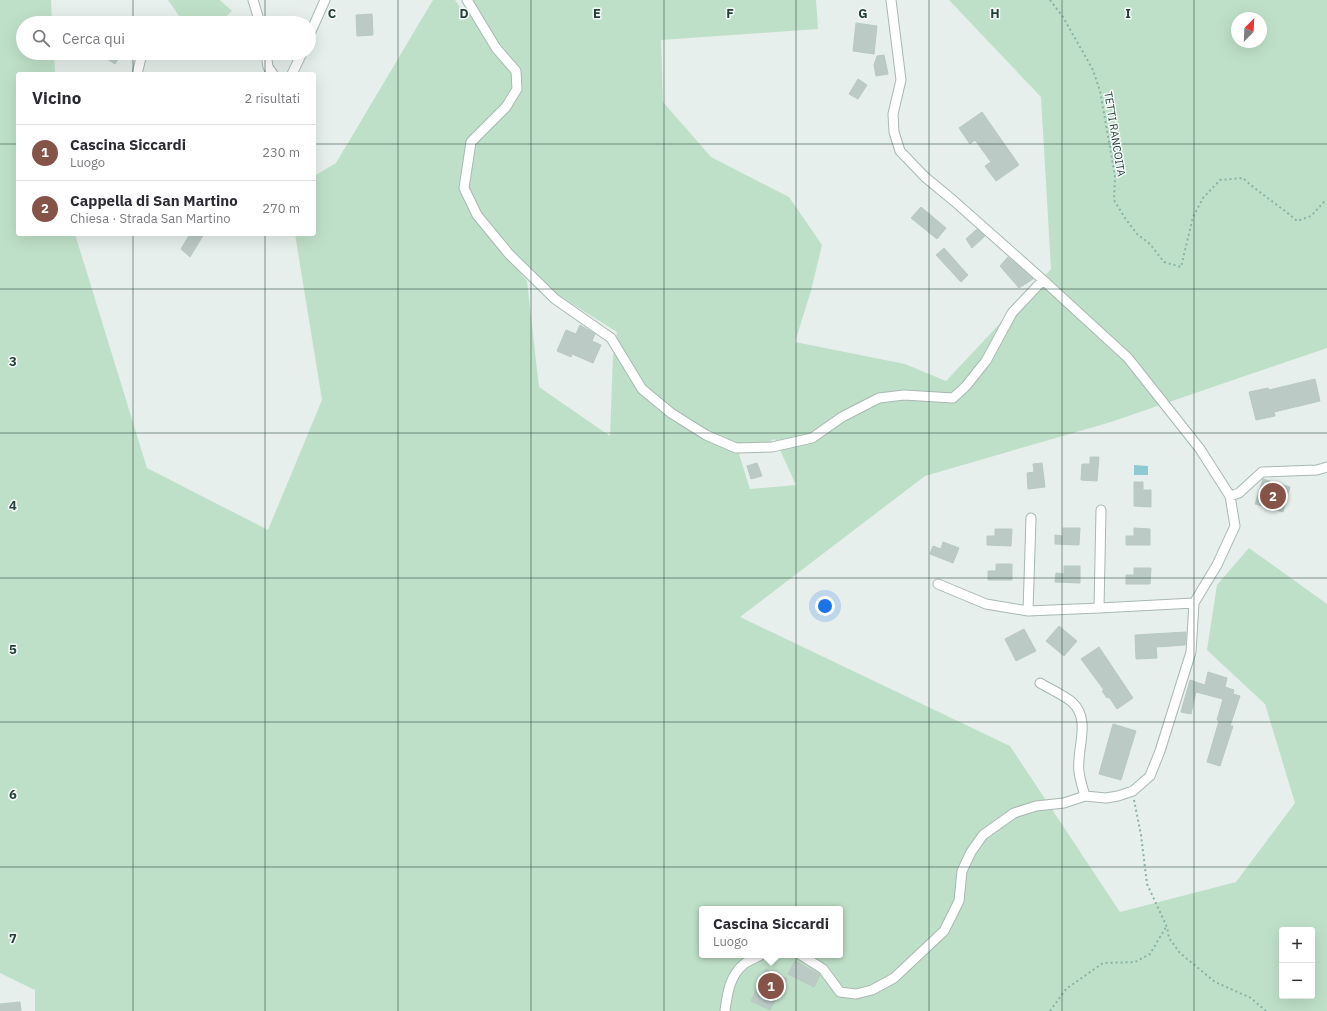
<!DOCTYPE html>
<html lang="it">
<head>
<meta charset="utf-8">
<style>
	:root { --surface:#fff; --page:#f7f7f7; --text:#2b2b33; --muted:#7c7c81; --line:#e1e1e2; --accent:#855347 }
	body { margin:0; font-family:"IBM Plex Sans",sans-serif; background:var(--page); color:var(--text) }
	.controls { position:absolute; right:12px; bottom:12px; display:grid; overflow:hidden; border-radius:4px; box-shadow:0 4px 16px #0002 }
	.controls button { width:36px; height:36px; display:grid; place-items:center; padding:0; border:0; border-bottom:1px solid var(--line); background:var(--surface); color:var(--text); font:20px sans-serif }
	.compass { position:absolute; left:1231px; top:12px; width:36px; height:36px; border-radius:50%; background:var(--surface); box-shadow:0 4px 16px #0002; rotate:24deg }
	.you { position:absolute; left:825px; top:606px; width:14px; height:14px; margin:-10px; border:3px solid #fff; border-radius:50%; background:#1a73e8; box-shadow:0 0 0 6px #1a73e833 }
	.badge { display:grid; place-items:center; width:26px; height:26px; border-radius:50%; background:var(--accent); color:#fff; font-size:13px; font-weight:700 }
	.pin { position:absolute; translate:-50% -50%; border:2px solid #fff; box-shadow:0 1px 4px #0006 }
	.popup { position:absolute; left:699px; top:906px; width:144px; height:52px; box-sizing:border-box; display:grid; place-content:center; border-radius:4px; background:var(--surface); filter:drop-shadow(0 1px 3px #0005); font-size:13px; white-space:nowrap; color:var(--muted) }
	.popup b { font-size:15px; color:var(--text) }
	.popup::after { content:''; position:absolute; left:50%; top:100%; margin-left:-8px; border:8px solid transparent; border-top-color:var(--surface) }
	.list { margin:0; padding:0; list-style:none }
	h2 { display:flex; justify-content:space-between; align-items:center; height:52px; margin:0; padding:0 16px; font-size:17px }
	h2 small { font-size:13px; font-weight:400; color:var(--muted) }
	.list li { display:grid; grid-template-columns:26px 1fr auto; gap:12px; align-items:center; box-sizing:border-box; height:56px; padding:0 16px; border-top:1px solid var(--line) }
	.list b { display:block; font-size:15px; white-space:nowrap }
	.list p { margin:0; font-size:13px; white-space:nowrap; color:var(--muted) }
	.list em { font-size:13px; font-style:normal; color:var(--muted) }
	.icon { flex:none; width:22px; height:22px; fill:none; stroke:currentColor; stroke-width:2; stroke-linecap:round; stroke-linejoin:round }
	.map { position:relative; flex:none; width:1327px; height:1011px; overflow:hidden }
	.search { position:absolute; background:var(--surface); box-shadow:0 4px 16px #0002; left:16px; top:16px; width:300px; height:44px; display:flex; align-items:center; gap:10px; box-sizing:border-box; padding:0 14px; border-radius:22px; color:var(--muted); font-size:15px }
	.panel { position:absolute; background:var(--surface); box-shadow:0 4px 16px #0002; left:16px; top:72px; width:300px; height:164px; border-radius:4px }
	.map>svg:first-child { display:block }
	.green { fill:#bfe0c8; fill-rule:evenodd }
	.water { fill:#8ec9d4 }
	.building { fill:#bbcac4; stroke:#b8c9c2 }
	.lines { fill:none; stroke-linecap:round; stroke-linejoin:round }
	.minor-casing { stroke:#a8b8b2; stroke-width:11 }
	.path { stroke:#86b3a5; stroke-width:2; stroke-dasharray:2 3; stroke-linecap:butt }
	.minor { stroke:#fff; stroke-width:9 }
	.grid { fill:none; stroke:#24423a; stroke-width:1; stroke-opacity:0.55 }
	.labels { text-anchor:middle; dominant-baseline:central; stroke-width:3; stroke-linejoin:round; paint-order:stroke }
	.street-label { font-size:11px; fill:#24423a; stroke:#f7fbf9 }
	.grid-label { font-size:13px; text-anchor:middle; font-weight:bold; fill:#24423a; stroke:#f7fbf9; stroke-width:3; stroke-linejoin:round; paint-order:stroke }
</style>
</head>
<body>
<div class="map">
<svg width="1327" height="1011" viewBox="0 0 1327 1011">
	<rect width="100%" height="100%" fill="#e6efeb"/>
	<path class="green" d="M0 0H51L52 23H23V53H54L55 74H18V234H75L147 468 268 530 322 400 295 234H314V176L336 163 433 0H455L466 16 468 0H816L818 29 661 40 663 102 711 157 789 197 822 245 811 291 795 342 905 364 946 381 1051 269 1041 97 949 0H1327V348L1111 422 925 476 740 617 1010 746 1120 912 1236 882 1295 803 1265 704 1207 650 1217 585 1249 548 1327 604V1011H35V990L0 973ZM1237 18H1261V42H1237ZM472 216 482 217 516 256 558 295 617 332 613 356 610 436 539 387 527 281ZM775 439 796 485 750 489 739 454ZM702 909H840V955H702ZM1282 930H1312V996H1282Z
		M168 0H220L232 11 219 23H184Z"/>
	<path class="water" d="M1134 465 1148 466V475H1134Z"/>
	<path class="building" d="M372 14 373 35 357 36 356 15Z
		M856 23 877 26 874 54 853 51Z
		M98 53H122L115 64Z
		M884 55 888 74 876 76 874 65 877 56Z
		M858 79 867 85 858 99 849 94Z
		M982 112 1019 165 996 181 985 166 991 162 975 140 970 144 959 128Z
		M921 207 946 228 937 239 911 218Z
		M977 229 985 236 972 248 966 239Z
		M190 234H204L190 257 181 249Z
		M944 248 968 275 961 282 936 255Z
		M1008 257 1033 279 1019 288 1000 266Z
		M580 325 595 334 592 341 601 345 593 363 572 354 571 357 557 351 566 330 576 334Z
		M1315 379 1320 401 1274 412 1275 416 1256 420 1249 392 1268 388 1269 390Z
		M1090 457H1099L1097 481 1081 480 1082 464H1090Z
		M757 463 762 476 751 479 747 466Z
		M1042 463 1045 487 1028 489 1027 473 1034 472 1033 464Z
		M1263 479 1290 487 1283 512 1255 504Z
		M1134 482H1143V490H1151V507L1134 506Z
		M1063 528H1080L1079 545 1055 544V535L1063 536Z
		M1134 528 1150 529V545H1126V536H1134Z
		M995 529H1012L1011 546 987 545V536H995Z
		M943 542 959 548 953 563 930 554 933 546 941 549Z
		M996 564H1012V580H988V571H996Z
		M1064 566H1080V583L1055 582 1056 573 1064 574Z
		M1134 568H1151L1150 584H1126V575H1134Z
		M1059 626 1077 641 1064 656 1046 641Z
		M1024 629 1036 651 1016 661 1005 639Z
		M1186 632 1185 645 1156 647 1157 658 1136 659 1135 635Z
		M1099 647 1133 698 1117 709 1109 697 1107 698 1102 691 1104 690 1081 659Z
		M1208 672 1227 678 1225 687 1234 690 1233 694 1240 696 1230 726H1233L1220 766 1207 762 1219 721 1217 720 1223 699 1196 692 1191 714 1181 712 1190 680 1205 685Z
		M1113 724 1136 731 1121 780 1099 774Z
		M795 961 820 975 814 987 788 974Z
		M766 969 787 979 770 1010 751 1001Z
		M20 1002 21 1011H0V1004Z"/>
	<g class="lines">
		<g class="minor-casing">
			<path id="minor" d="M253 0 260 23
				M467 0 496 48 516 71 517 89 506 107 471 142 464 188 477 215 509 254 555 299 611 338 642 389 671 413 706 435 736 448 772 447 812 438 842 417 879 398 904 395 953 398 966 386 986 361 1012 313 1043 280
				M309 36 325 0
				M266 53 268 67 273 74
				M137 74 141 58
				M292 74 302 53
				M1230 496 1239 493 1262 472 1317 470 1327 467
				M1101 510 1099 608 1194 603
				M938 584 986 604 1028 611 1099 608
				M1028 611 1031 518
				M1040 683C1050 689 1062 694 1072 702 1092 720 1076 749 1079 772 1080 780 1083 789 1085 796
				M801 955 823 969 840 992 856 994 872 990 894 978 944 931 959 901 962 871 971 852 983 835 1014 813 1036 806 1064 803 1085 796 1106 798 1118 796 1133 791 1150 776 1160 751 1191 652 1194 603 1217 565 1235 526 1230 496 1200 449 1128 358 1043 280 954 201 925 177 900 151 894 132 893 114 901 80 891 0
				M725 1011C727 994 730 975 744 964 749 960 756 958 761 955"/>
		</g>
		<path class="path" d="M1050 0 1063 17 1093 70 1100 91 1115 176 1114 200 1125 218 1137 234 1150 244 1164 262 1181 267 1193 217 1203 198 1220 180 1243 178C1260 194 1279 205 1297 221L1311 216 1324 202 1327 201
			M1134 800 1141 835 1147 884 1167 927 1169 938 1180 953 1215 982 1251 998 1266 1011
			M1050 1011 1066 989 1103 963 1135 962 1150 954 1166 927"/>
		<use href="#minor" class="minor"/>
	</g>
	<path class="grid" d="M133 0V23M265 0V23M398 0V1011M531 0V1011M664 0V1011M796 0V1011M929 0V1011M1062 0V1011M1194 0V1011M133 53V74M265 53V74M0 144H18M314 144H1327M133 234V1011M265 234V1011M0 289H1327M0 433H1327M0 578H1327M0 722H1327M0 867H1327"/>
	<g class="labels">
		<g class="street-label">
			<text transform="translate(1115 134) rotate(81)">TETTI RANCOITA</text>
		</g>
	</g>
	<g class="grid-label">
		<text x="332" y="18">C</text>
		<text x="464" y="18">D</text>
		<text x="597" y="18">E</text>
		<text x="730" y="18">F</text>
		<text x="863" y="18">G</text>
		<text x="995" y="18">H</text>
		<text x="1128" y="18">I</text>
		<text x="13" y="366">3</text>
		<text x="13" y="510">4</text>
		<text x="13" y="654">5</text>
		<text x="13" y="799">6</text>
		<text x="13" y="943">7</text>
	</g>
</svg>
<div class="controls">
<button>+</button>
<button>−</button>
</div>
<svg class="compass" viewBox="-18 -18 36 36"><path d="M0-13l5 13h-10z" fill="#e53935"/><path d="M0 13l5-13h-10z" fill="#7c7c81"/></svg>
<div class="you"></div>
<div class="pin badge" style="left:771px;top:986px">1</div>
<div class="popup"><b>Cascina Siccardi</b>Luogo</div>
<div class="pin badge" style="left:1273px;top:496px">2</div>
<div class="search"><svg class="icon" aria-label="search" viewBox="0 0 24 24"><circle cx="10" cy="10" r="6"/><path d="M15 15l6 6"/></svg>Cerca qui</div>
<section class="panel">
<h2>Vicino<small>2 risultati</small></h2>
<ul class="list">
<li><span class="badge">1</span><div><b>Cascina Siccardi</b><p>Luogo</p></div><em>230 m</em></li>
<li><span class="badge">2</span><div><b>Cappella di San Martino</b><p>Chiesa · Strada San Martino</p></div><em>270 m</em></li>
</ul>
</section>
</div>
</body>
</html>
